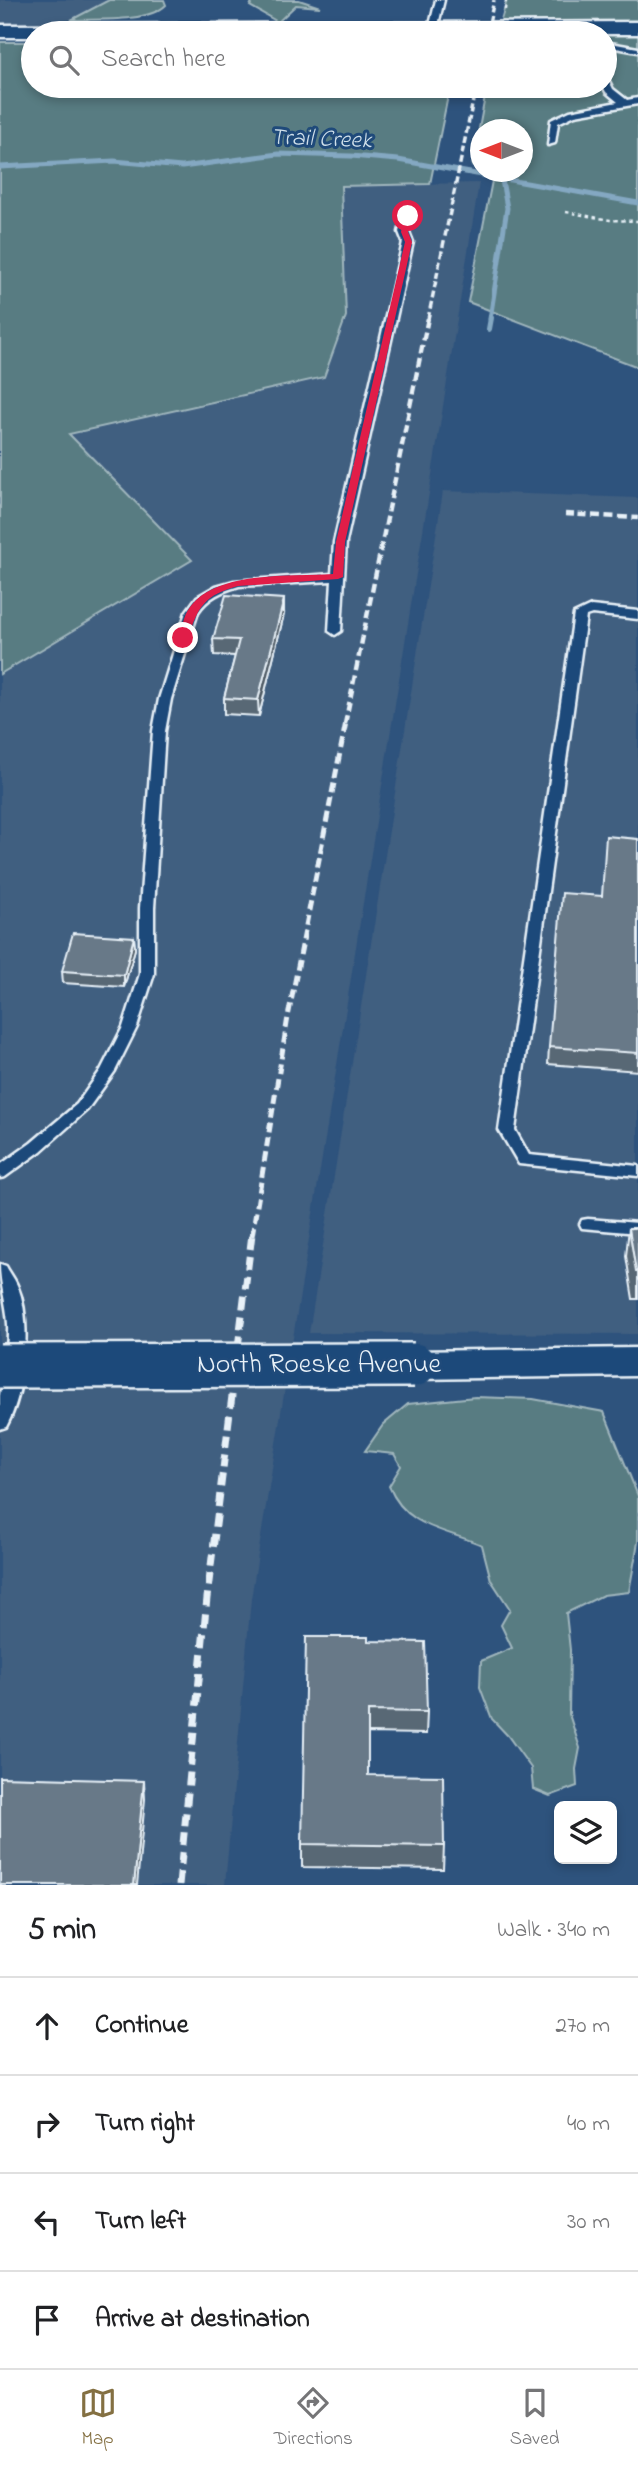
<!DOCTYPE html>
<html lang="en">
<head>
<meta charset="utf-8">
<style>
	:root { --surface:#fff; --page:#f6f6f6; --text:#202124; --muted:#757577; --line:#e0e0e0; --accent:#847042 }
	body { margin:0; font-family:"Indie Flower",sans-serif; background:var(--page); color:var(--text) }
	.controls { position:absolute; right:21px; bottom:21px; display:grid; overflow:hidden; border-radius:10px; box-shadow:0 4px 10px #0003 }
	.controls button { width:63px; height:63px; display:grid; place-items:center; padding:0; border:0; border-bottom:2px solid var(--line); background:var(--surface); color:var(--text); font:35px sans-serif }
	.compass { position:absolute; left:470px; top:119px; width:63px; height:63px; border-radius:50%; background:var(--surface); box-shadow:0 4px 10px #0003; rotate:270deg }
	.stop { position:absolute; width:21px; height:21px; margin:-16px; border:5px solid #e11d48; border-radius:50%; background:#fff }
	.stop.end { background:#e11d48; border-color:#fff; box-shadow:0 2px 7px #0008 }
	.list { margin:0; padding:0; list-style:none }
	h2 { display:flex; justify-content:space-between; align-items:center; height:91px; margin:0; padding:0 28px; font-size:30px }
	h2 small { font-size:23px; font-weight:400; color:var(--muted) }
	.list li { display:grid; grid-template-columns:46px 1fr auto; gap:21px; align-items:center; box-sizing:border-box; height:98px; padding:0 28px; border-top:2px solid var(--line) }
	.list b { display:block; font-size:26px; white-space:nowrap }
	.list em { font-size:23px; font-style:normal; color:var(--muted) }
	.icon { flex:none; width:38px; height:38px; fill:none; stroke:currentColor; stroke-width:2; stroke-linecap:round; stroke-linejoin:round }
	.map { position:relative; flex:none; width:638px; height:1885px; overflow:hidden }
	.search { position:absolute; background:var(--surface); box-shadow:0 4px 10px #0003; left:21px; right:21px; top:21px; height:77px; display:flex; align-items:center; gap:18px; box-sizing:border-box; padding:0 24px; border-radius:38px; color:var(--muted); font-size:26px }
	.sheet { height:483px; background:var(--surface) }
	nav { display:flex; justify-content:space-around; align-items:center; box-sizing:border-box; height:98px; border-top:2px solid var(--line); background:var(--surface); font-size:19px; color:var(--muted) }
	nav a { display:grid; justify-items:center; gap:4px }
	nav .on { color:var(--accent) }
	.map>svg:first-child { display:block }
	.built { fill:#3f5e80 }
	.green { fill:#587c82; stroke:#a0b6bd; stroke-width:2; fill-rule:evenodd }
	.lines { fill:none; stroke-linecap:round; stroke-linejoin:round }
	.stream-far1 { stroke:#84a8c2; stroke-width:5 }
	.stream { stroke:#84a8c2; stroke-width:6 }
	.service-casing { stroke:#e8f1f8; stroke-width:5 }
	.tertiary-casing { stroke:#e8f1f8; stroke-width:5 }
	.path { stroke:#e8f1f8; stroke-width:2.5; stroke-dasharray:3.5 3.5; stroke-linecap:butt }
	.service { fill:#1f4a7a; fill-rule:evenodd }
	.tertiary { fill:#1f4a7a; fill-rule:evenodd }
	.rail-far3 { stroke:#e8f1f8; stroke-width:3.5; stroke-dasharray:7 3.5; stroke-linecap:butt }
	.rail-far2 { stroke:#e8f1f8; stroke-width:4.5; stroke-dasharray:9 4.5; stroke-linecap:butt }
	.rail-far1 { stroke:#e8f1f8; stroke-width:5; stroke-dasharray:10 5; stroke-linecap:butt }
	.rail { stroke:#e8f1f8; stroke-width:7; stroke-dasharray:13 7; stroke-linecap:butt }
	.tertiary-bridge-casing { stroke:#e8f1f8; stroke-width:48; stroke-linecap:butt }
	.tertiary-bridge { stroke:#1f4a7a; stroke-width:43 }
	.wall { fill:#596875; stroke:#e8f1f8; stroke-width:2 }
	.shaded-wall { fill:#49555f; stroke:#e8f1f8; stroke-width:2 }
	.building { fill:#687988; stroke:#e8f1f8; stroke-width:2 }
	.route { fill:#e11d48 }
	.labels { text-anchor:middle; dominant-baseline:central; stroke-width:6; stroke-linejoin:round; paint-order:stroke }
	.far-water-label { font-size:24px; font-style:italic; fill:#cfdfea; stroke:#1f4a7a }
	.street-label { font-size:28px; fill:#e8f1f8; stroke:#1f4a7a }
</style>
</head>
<body>
<div class="map">
<svg width="638" height="1885" viewBox="0 0 638 1885">
	<rect width="100%" height="100%" fill="#2e537d"/>
	<filter id="ink" filterUnits="userSpaceOnUse"><feTurbulence type="fractalNoise" baseFrequency=".0143" numOctaves="2"/><feDisplacementMap in="SourceGraphic" scale="14" xChannelSelector="R" yChannelSelector="G"/><feConvolveMatrix kernelMatrix="1 2 1 2 8 2 1 2 1" color-interpolation-filters="sRGB"/></filter>
	<g filter="url(#ink)">
		<path class="built" d="M0 0H109L61 25 0 26Z
			M479 183 251 1599 225 1885H0V674L191 560 68 434 324 377 346 316 341 185Z
			M443 491 638 498V1334L309 1333Z"/>
		<path class="green" d="M109 0H164L166 5C148 23 96 19 71 20Z
			M253 0H299L320 7 296 5 278 22 250 6Z
			M507 0H638V367L468 302 492 181 472 166 487 86H605V33H497ZM480 130H522V172H480Z
			M0 42H33V86H450L430 184 341 186 346 316 324 377 69 434 192 560 0 674Z
			M475 1397 533 1399 604 1412 638 1496V1542L629 1592 603 1595 566 1613 570 1650 569 1714 580 1748 576 1769 577 1786 550 1796 533 1789 531 1768 508 1736 492 1719 480 1687 481 1661 512 1648 501 1625 510 1609 491 1580 482 1545C444 1529 406 1528 389 1486L401 1466 394 1454 365 1451 383 1425 408 1404Z"/>
		<g class="lines">
			<path class="stream-far1" d="M0 167 114 161 182 167 278 154 351 156 398 160 638 203
				M490 319 507 208 502 180"/>
			<path class="stream" d="M489 329 491 318"/>
			<g class="service-casing">
				<path id="service" d="M436 0H444L437 29 433 31 429 29Z
					M605 42 638 48V52L605 46Z
					M605 78 608 79 613 89 627 100 638 98V104L575 115 558 123 555 143 548 145 551 120 570 111 618 102 606 92 603 86H605Z
					M408 213 413 216 409 232 413 242 346 542 341 631 335 635 329 631 332 581 239 586C222 591 208 597 198 612L171 699 165 731 154 908V974L137 1027 115 1071 87 1110 41 1151 5 1177 0 1178V1165L31 1143 77 1104 101 1070 123 1027 140 974V908L153 731 159 699 186 612 197 597 216 586 234 581 332 574 334 542 403 242 399 232 403 216Z
					M591 606 638 611V619L592 614 586 616 515 1130 529 1155 638 1166V1176L519 1164 499 1130 574 614Z
					M588 1219 638 1223V1233L582 1228 580 1224 582 1220Z
					M0 1264 6 1266C9 1272 14 1278 17 1285 33 1321 25 1393 6 1427L0 1429C0 1419 0 1407 0 1396 3 1372 9 1349 8 1324 7 1304 0 1285 0 1264Z"/>
			</g>
			<g class="tertiary-casing">
				<path id="tertiary" d="M638 22V34L33 33V37H0V25Z
					M638 1348V1376L414 1379 400 1375 394 1365 400 1355 414 1351Z"/>
			</g>
			<path class="path" d="M505 10 506 0
				M566 212 610 220 638 221"/>
			<use href="#service" class="service"/>
			<use href="#tertiary" class="tertiary"/>
			<path class="rail-far3" d="M487 33 494 0
				M428 319 476 86"/>
			<path class="rail-far2" d="M565 514 638 518
				M345 724 428 318"/>
			<path class="rail-far1" d="M252 1236 288 1017 346 722"/>
			<path class="rail" d="M179 1885 207 1598 252 1234"/>
			<g class="tertiary-bridge-casing">
				<path id="tertiary-bridge" d="M0 1366 414 1365"/>
			</g>
			<use href="#tertiary-bridge" class="tertiary-bridge"/>
		</g>
		<path class="wall" d="M284 614 259 716 224 714V698L235 656 214 655 213 639Z
			M638 839V1071L548 1064 549 1047Z
			M134 937 135 949 124 987 63 983 62 971Z
			M629 1228H638V1299H633L626 1256Z
			M368 1641 427 1712 426 1734 368 1733V1775L444 1846 443 1869 302 1867V1844Z"/>
		<path class="shaded-wall" d="M284 599V614L259 716 258 700Z
			M134 937 135 949 124 987V975Z
			M144 1781 145 1799 137 1885H134Z"/>
		<path class="building" d="M226 595 284 599 258 700 224 698 239 640 213 639Z
			M606 836 638 839V1053L549 1047 562 893 602 896Z
			M73 933 134 937 124 975 62 971Z
			M629 1228H638V1272H636Z
			M306 1637H368V1641L425 1642 427 1712 368 1711V1775L443 1776 444 1846 302 1844Z
			M0 1777 144 1781 134 1885H0Z"/>
	</g>
	<path class="route" d="M408 213 411 216 408 232 412 242 345 542 343 577 338 579 238 586C205 595 198 606 188 638L180 640C179 633 182 626 184 619 201 569 290 577 333 574L336 542 405 242 401 232 404 216Z"/>
	<g class="labels">
		<g class="far-water-label">
			<text transform="translate(321 140) rotate(2)">Trail Creek</text>
		</g>
		<g class="street-label">
			<text x="319" y="1365">North Roeske Avenue</text>
		</g>
	</g>
</svg>
<div class="controls">
<button><svg class="icon" aria-label="layers" viewBox="0 0 24 24"><path d="M12 4l9 5-9 5-9-5zM3 14l9 5 9-5"/></svg></button>
</div>
<svg class="compass" viewBox="-18 -18 36 36"><path d="M0-13l5 13h-10z" fill="#e53935"/><path d="M0 13l5-13h-10z" fill="#757577"/></svg>
<div class="stop" style="left:408px;top:216px"></div>
<div class="stop end" style="left:183px;top:638px"></div>
<div class="search"><svg class="icon" aria-label="search" viewBox="0 0 24 24"><circle cx="10" cy="10" r="6"/><path d="M15 15l6 6"/></svg>Search here</div>
</div>
<section class="sheet">
<h2>5 min<small>Walk · 340 m</small></h2>
<ul class="list">
<li><svg class="icon" aria-label="ahead" viewBox="0 0 24 24"><path d="M12 20V5M6 11l6-6 6 6"/></svg><div><b>Continue</b></div><em>270 m</em></li>
<li><svg class="icon" aria-label="right" viewBox="0 0 24 24"><path d="M7 20v-9h11M14 6l5 5-5 5"/></svg><div><b>Turn right</b></div><em>40 m</em></li>
<li><svg class="icon" aria-label="left" viewBox="0 0 24 24"><path d="M17 20v-9H6M10 6l-5 5 5 5"/></svg><div><b>Turn left</b></div><em>30 m</em></li>
<li><svg class="icon" aria-label="arrive" viewBox="0 0 24 24"><path d="M6 21V4h12l-3 4 3 4H6"/></svg><div><b>Arrive at destination</b></div></li>
</ul>
</section>
<nav>
<a class="on"><svg class="icon" aria-label="map" viewBox="0 0 24 24"><path d="M3 6l6-2 6 2 6-2v14l-6 2-6-2-6 2zM9 4v14M15 6v14"/></svg>Map</a>
<a><svg class="icon" aria-label="directions" viewBox="0 0 24 24"><path d="M12 3l9 9-9 9-9-9zM9 14v-3h6M13 9l2 2-2 2"/></svg>Directions</a>
<a><svg class="icon" aria-label="saved" viewBox="0 0 24 24"><path d="M7 4h10v16l-5-4-5 4z"/></svg>Saved</a>
</nav>
</body>
</html>
